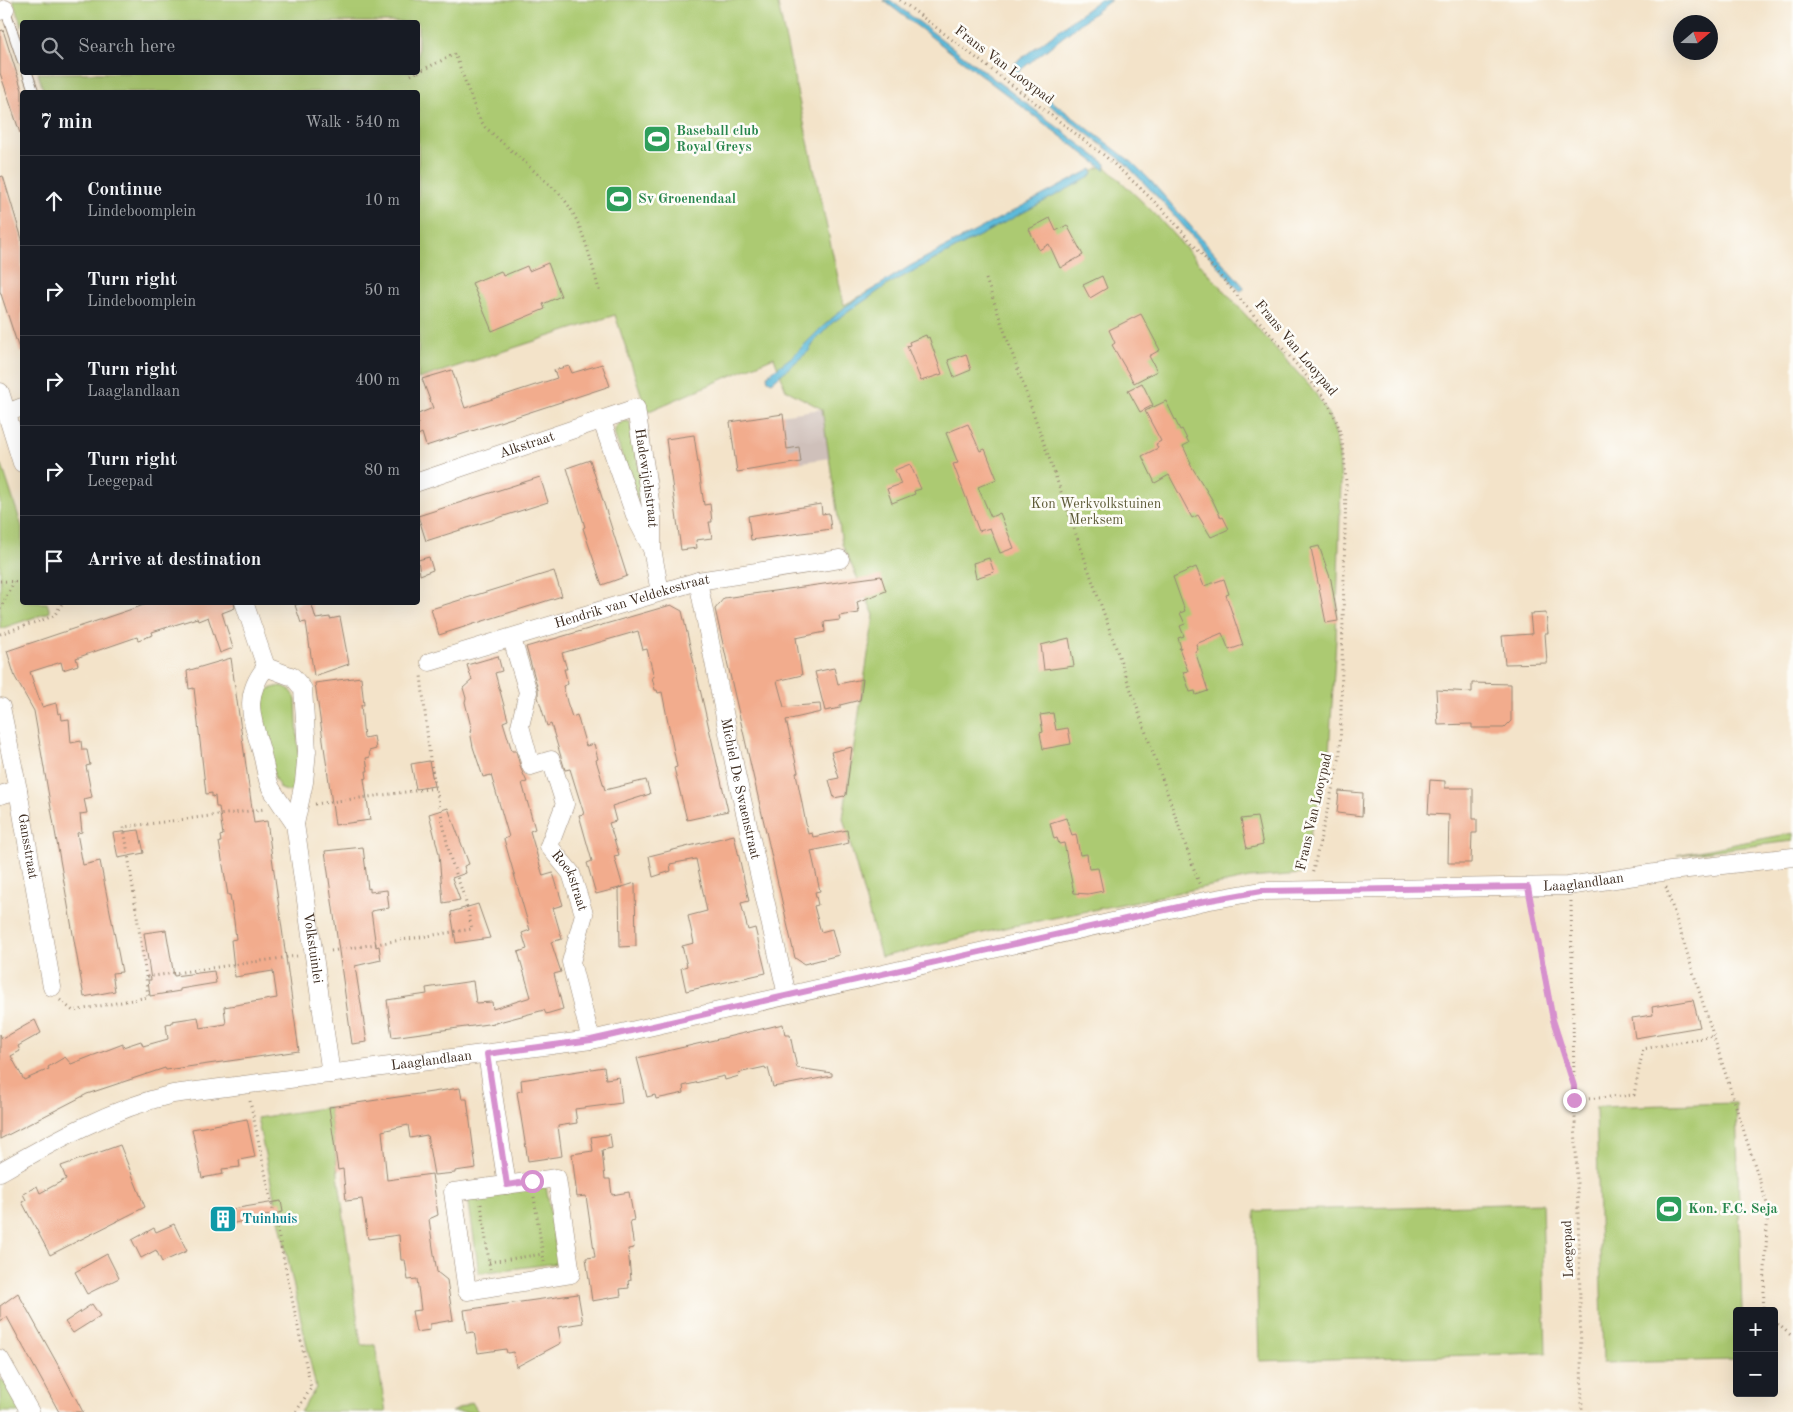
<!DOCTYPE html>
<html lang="en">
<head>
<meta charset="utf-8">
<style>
	:root { --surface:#171b24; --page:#20242c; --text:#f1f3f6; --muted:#9ea1a6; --line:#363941 }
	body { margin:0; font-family:"Old Standard TT",serif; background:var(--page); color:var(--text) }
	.controls { position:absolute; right:15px; bottom:15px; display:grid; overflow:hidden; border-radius:5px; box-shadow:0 5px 20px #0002 }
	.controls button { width:45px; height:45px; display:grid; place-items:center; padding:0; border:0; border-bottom:1px solid var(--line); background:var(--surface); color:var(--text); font:25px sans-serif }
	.compass { position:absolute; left:1673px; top:15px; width:45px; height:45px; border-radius:50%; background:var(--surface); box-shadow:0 5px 20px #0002; rotate:70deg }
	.stop { position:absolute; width:15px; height:15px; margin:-11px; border:4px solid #d690ce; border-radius:50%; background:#fff }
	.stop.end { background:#d690ce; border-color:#fff; box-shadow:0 1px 5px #0008 }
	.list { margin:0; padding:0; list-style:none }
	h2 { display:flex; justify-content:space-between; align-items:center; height:65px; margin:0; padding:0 20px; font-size:21px }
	h2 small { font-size:16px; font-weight:400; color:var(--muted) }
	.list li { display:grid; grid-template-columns:32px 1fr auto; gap:15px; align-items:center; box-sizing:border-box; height:90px; padding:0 20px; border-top:1px solid var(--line) }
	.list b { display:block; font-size:19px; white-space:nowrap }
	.list p { margin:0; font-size:16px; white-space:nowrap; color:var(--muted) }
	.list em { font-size:16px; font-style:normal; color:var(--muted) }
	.icon { flex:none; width:28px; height:28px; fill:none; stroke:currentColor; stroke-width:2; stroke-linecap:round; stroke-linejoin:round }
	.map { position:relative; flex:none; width:1793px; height:1412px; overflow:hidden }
	.search { position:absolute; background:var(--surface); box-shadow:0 5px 20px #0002; left:20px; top:20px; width:400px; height:55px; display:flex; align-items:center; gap:12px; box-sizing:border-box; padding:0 18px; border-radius:5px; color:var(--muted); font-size:19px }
	.panel { position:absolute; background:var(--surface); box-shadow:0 5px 20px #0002; left:20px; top:90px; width:400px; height:515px; border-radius:5px }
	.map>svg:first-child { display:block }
	.industrial { fill:#cfc0ba }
	.green { fill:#acca72; stroke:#747a48 }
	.water { fill:#5cbada; stroke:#4c727c }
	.building { fill:#f2ac8d }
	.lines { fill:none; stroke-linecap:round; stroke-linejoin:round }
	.service-casing { stroke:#978674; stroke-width:11 }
	.minor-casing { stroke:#978674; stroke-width:19 }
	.path { stroke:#978674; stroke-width:3; stroke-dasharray:1 4; stroke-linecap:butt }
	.service { stroke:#fff; stroke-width:9 }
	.minor { stroke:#fff; stroke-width:18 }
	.route { stroke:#d690ce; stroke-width:6 }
	.labels { text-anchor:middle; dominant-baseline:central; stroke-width:5; stroke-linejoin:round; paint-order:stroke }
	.street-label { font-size:14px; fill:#3b2a1e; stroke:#fdfcf7 }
	.leisure-label { font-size:14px; font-weight:bold; fill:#27864d; stroke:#fdfcf7; text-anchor:start }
	.park-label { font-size:14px; fill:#5d5a37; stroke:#fdfcf7 }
	.culture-label { font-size:14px; font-weight:bold; fill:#0d838f; stroke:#fdfcf7; text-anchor:start }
</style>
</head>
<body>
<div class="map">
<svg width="1793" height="1412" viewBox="0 0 1793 1412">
	<rect width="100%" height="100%" fill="#fdfcf7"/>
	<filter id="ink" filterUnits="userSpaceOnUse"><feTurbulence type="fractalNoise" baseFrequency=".02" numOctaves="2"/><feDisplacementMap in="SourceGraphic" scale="10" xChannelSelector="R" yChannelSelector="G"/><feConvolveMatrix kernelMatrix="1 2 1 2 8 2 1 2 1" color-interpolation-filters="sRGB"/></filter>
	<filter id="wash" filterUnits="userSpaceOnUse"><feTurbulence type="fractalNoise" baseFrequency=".0096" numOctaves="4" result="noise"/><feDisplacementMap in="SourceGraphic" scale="20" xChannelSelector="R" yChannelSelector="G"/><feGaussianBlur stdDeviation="1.12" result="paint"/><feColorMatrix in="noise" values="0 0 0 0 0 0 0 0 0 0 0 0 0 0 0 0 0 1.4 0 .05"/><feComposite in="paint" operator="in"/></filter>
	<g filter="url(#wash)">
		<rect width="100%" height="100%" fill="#f3e3c9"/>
		<path class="industrial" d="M822 409 829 458 737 472 730 422Z"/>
		<path class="green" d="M13 0H777L844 305 1104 165 1154 213 1314 391 1327 412 1335 432 1339 455 1341 484 1336 639 1329 753 1301 874 1250 878 1004 928 881 957 843 818 874 615 842 544 822 409 786 390 774 357 647 412 615 315 418 379V92H44L38 73 418 72V22H22V27Z
			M625 421 630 422 647 509 643 515 615 436C614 428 616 424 625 421Z
			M2 465 22 527V602L47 603 50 612 0 629V466Z
			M281 686C290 688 293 692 296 700L299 767 296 788 290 792 281 789 275 779 258 709C259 692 266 689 281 686Z
			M1793 833V841L1677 855Z
			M1736 1103 1742 1311H1737V1360L1603 1363 1596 1107Z
			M329 1107 361 1345H375L386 1412H300L316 1388 257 1118Z
			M546 1186 558 1263 479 1273 468 1197Z
			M1542 1203 1546 1353 1259 1361 1255 1211Z
			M0 1378 8 1386 22 1412H0Z
			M472 1402 478 1412H451Z"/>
		<path class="water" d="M883 0H890L1106 164 1105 170Z
			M1099 0H1111L1024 67 1018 73 1020 77 1133 163 1150 180 1244 287V289L1240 291 1165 205 1124 162 1009 74 1015 63Z
			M1092 169 1093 173 1090 177 889 284 832 323 815 341 809 351 772 382 768 380 767 376 769 374 794 355 820 329 846 306 910 266Z"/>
		<g id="blocks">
			<path class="building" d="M3 30 22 90V132L20 133 0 73V31Z
				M3 176 22 239V351L20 352 0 291V177Z
				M1050 218 1056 231 1067 225 1083 255 1060 268 1049 244 1039 250 1029 229Z
				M548 263 561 296 543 304 545 309 492 331 472 283 501 271 503 276 527 266 529 271Z
				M1102 276 1107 288 1090 298 1083 285Z
				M1141 314 1160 350 1149 356 1157 371 1134 383 1112 345 1115 343 1109 330Z
				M926 335 927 338 929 337 942 374 921 381 907 346 910 345 909 342Z
				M966 354 971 370 954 377 948 360Z
				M602 364 610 386 426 446 422 433 418 435V414L433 408 422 379 452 370 465 408 557 378 554 370 569 366 572 373Z
				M1142 383 1153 405 1140 412 1128 390Z
				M1166 401 1180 430 1182 429 1189 443 1183 446 1191 463 1190 464 1213 501 1221 518 1223 517 1229 529 1211 537 1198 515 1192 518 1169 475 1155 483 1142 456 1158 448 1156 444 1161 441 1145 411Z
				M783 414 787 449 799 447 801 462 737 472 730 422Z
				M968 424 980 451 985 449 997 479 978 487 991 517 1000 513 1014 548 1000 553 990 528 979 531 953 464 958 463 946 433Z
				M694 435 704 505 710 504 712 522H709L712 538 696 540 697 548 681 550 666 439Z
				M590 460 627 576 602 585 583 528 585 527 567 468Z
				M910 464 921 489 914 491 915 494 892 503 887 489 901 484 895 470Z
				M540 477 548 502 426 541 418 516Z
				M821 504 822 514 829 513 831 529 751 540 748 516Z
				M1319 546 1331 580 1338 621 1326 623 1311 548Z
				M429 557 433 570 420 575 418 560Z
				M989 558 994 572 976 578 973 563Z
				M1196 567 1204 586 1224 579 1229 594 1226 595 1243 645 1229 650 1222 633 1196 644 1198 650 1195 651 1208 691 1196 695 1195 691 1190 692 1183 672 1188 671 1179 648H1181L1178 638 1184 636 1180 626 1185 624 1180 613 1185 611 1173 577Z
				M554 571 562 596 439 635 431 609Z
				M881 576 886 591 857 602 859 613 839 616 840 620 824 622 825 632 796 638 802 675 777 681 784 707 820 704 821 712 786 720 798 772 796 773 808 834 812 833 813 837 847 830 849 843 811 851 820 891 815 892 818 905 814 906 821 932 832 929 839 955 804 964 795 958 715 609 724 598Z
				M153 602H234L235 608 222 613 233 648 220 653 208 617 198 621 197 618 152 632 153 635 138 640 137 637 76 658 78 665 63 670 61 662 30 672 42 707 56 703 58 714 61 713 62 720 69 719 71 743 81 741 82 750H87L90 765 86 766 92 797 84 799 87 813 80 814 82 832 77 833 83 865 100 861 122 972 112 973 115 991 84 997 34 711 15 677 7 651Z
				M304 602H311L316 619 330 617V619L340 617 349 664 314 676 306 622 301 623 295 605Z
				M671 605 682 611 728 811 687 820 674 768 677 767 662 692 658 693 657 690H655L652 677H654L647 649 643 650 638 631 562 653 567 669H564L568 684 563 686 567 702 572 717 577 715 586 746 594 744 598 759 596 760 605 790 646 780 650 794 612 806 616 821 609 823 619 855 614 856 623 887 596 894 587 863 592 861 579 815 584 814 570 769 565 770 551 724 547 726 538 697V689L526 647Z
				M1546 613 1548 633H1545L1547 663 1505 664 1502 636 1532 634 1530 614Z
				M1069 638 1074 666 1044 670 1041 645Z
				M498 656 502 671 495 673 508 720 503 722 512 751H516L521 769 527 782 522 783 535 829 530 831 543 876 553 873 563 905 553 908 562 939 551 942 561 972 554 974 563 1009 546 1014 544 1010 495 1023 392 1037 387 1000 427 994 426 988 473 981 476 1003 492 1002 493 1009 531 997 518 952 527 949 522 933 530 930 504 839 509 837 491 775 483 777 473 747 470 731H472L465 702 466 698 463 688 472 680 467 665Z
				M231 658 254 823 267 821 299 1051 166 1070 165 1068 87 1094 0 1139V1034L2 1039 35 1020 41 1033 18 1046 20 1051 11 1056 24 1080 49 1069 48 1067 65 1057 71 1064 123 1044V1047L141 1041 143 1046 168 1039 166 1024 172 1023V1021L198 1017 200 1028 226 1024 224 1007 277 998 273 971 235 977 231 940 236 939 234 921 230 895H228L219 842H221L220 836 223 835 219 807H216L215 796 212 797V793L206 794 194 688 189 689 187 671Z
				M834 668 838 684 863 679 860 700 840 705V708L825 711 815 672Z
				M361 677 364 705H361L364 738 374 736 376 749 369 751 370 757 366 758 368 771H366L367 778 364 779 370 820 335 825 315 683Z
				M1472 683 1511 684V721L1504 728H1472V724L1438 725 1436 690 1472 692Z
				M1053 713 1056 730 1068 728 1071 744 1043 749 1040 733 1043 732 1040 715Z
				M852 747 846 795 844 797V796L834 798 829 780 839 778 831 752Z
				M429 761 434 786 416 789 411 764Z
				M1430 780 1445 781V788H1473V819H1477V833H1472L1471 863H1448L1449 815 1428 814Z
				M1339 791 1363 793 1362 816 1337 813Z
				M448 808 469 864 464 866 466 873 452 878 460 900 443 903 439 854 429 814Z
				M1257 817 1263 845 1247 849 1241 819Z
				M1066 818 1072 835 1076 834 1080 855 1087 854 1089 869 1098 868 1103 891 1088 894 1074 893 1064 843 1059 844 1057 838 1054 839 1050 823Z
				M139 830 144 853 118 858 113 833Z
				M734 835 749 901 741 903 748 930 755 928 766 973 686 991 681 968 687 966 682 946 694 943 688 916 707 911 696 859 670 864 671 871 653 877 649 856Z
				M363 847 368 889 370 888V892L387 890 389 908 371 911 376 947 379 946 381 960 355 966 367 1042 352 1044 325 851Z
				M635 883 636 946 620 947 619 888Z
				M478 904 490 938 456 943 451 912Z
				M166 930 174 976 214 971 216 983 180 989V991L150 996 148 980H151L144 933Z
				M1693 1000 1700 1027 1635 1038 1632 1018 1653 1015 1652 1007Z
				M783 1024 785 1035H790L797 1068 832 1073V1076L773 1087 768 1068 766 1069 765 1067 738 1073 739 1076 725 1080 724 1076 683 1086 684 1093 656 1099 655 1095 647 1097 637 1058Z
				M604 1067 606 1079 619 1077 622 1103 575 1109 577 1123 558 1126 562 1156 528 1161 517 1092 522 1091 521 1080Z
				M460 1088 462 1099H467L476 1168 455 1171V1173L434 1175 427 1135 410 1138 408 1125 382 1131 387 1180 432 1174 438 1215 429 1219 433 1248 437 1272 447 1280 453 1320 430 1324V1330L416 1332 412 1311 421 1310 417 1279 408 1280 405 1260H401L399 1235 368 1239 362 1199 346 1201 343 1169 338 1170 329 1107Z
				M247 1119 255 1157 239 1160 240 1167 222 1169 223 1174 202 1178 192 1129Z
				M610 1134 612 1148 602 1150 605 1179H610L612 1195 629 1192 634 1220 630 1221 634 1248 628 1249 631 1280 628 1281 629 1288 620 1289 621 1296 592 1301 586 1258 595 1257 586 1196 577 1197 572 1154 593 1151 591 1137Z
				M120 1145 145 1207 50 1255 22 1202 26 1200 23 1194 37 1186 40 1193 66 1179 61 1166Z
				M281 1201 283 1212 217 1227 214 1212Z
				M174 1224 187 1251 162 1262 156 1250 141 1258 132 1240 154 1228 156 1232Z
				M107 1254 119 1278 87 1294 75 1272Z
				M18 1293 58 1365 83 1412H59L7 1317 0 1321V1306Z
				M578 1294 583 1323 558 1327 561 1343 516 1367 514 1352 507 1353 506 1349 478 1353 474 1332 467 1333 464 1310Z
				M92 1304 100 1316 73 1333 65 1322Z"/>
		</g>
	</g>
	<g filter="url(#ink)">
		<use href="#blocks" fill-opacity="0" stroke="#978674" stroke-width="1"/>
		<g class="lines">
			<g class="service-casing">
				<path id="service" d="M5 9 22 60
					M27 72 34 92"/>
			</g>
			<g class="minor-casing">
				<g id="minor">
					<path d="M0 11 5 9"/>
					<path d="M0 392 22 463"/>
					<path d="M7 413 22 407"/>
					<path d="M602 421 636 518 651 547"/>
					<path id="s1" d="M418 482 636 408 652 514V549L660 592"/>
					<path id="s2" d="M698 581 737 778 787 995"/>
					<path d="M244 602 266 667"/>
					<path id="s3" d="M512 639 528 692 520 726 531 766 551 760 565 804 549 846 571 873 584 914 571 962 591 1040"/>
					<path id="s4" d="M430 662 698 581 840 559"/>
					<path id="s5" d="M266 667 293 677 303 689 307 751 304 782 295 824 331 1074"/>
					<path d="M266 667C241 698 253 720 262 754 265 765 266 778 271 788 278 800 287 812 295 824"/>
					<path id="s6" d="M1 707 18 790 52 987"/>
					<path d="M0 795 18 790"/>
					<path d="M487 1054 507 1185"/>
					<path id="s7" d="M0 1172C56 1140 110 1109 173 1094L591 1040 1205 901 1261 891 1568 886 1662 872 1793 857"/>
					<path d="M557 1178 571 1274 467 1291 453 1192Z"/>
					<path d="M0 1359 30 1412"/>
				</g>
			</g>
			<path class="path" d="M900 0 1105 156 1137 185 1167 214 1321 393C1343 424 1344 447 1346 485L1340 756 1312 875
				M418 72 455 54 478 116 485 127 560 194C583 221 590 259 600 293
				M411 75 417 72
				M986 279 1200 886
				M0 581 22 582
				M0 609 14 582
				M0 634 54 616 63 602
				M315 804 436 788
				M1666 887 1768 1207 1763 1311
				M1571 901 1574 1080
				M1531 903 1553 1020 1574 1085 1579 1247 1582 1412
				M331 951 472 929 465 899 450 857 430 759 421 675
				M146 977 124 827 265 809
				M60 1000 73 1011 148 997 146 977 297 956
				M1574 1100 1634 1095 1643 1049 1713 1036
				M250 1101 311 1388 296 1412
				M534 1197 544 1262
				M481 1204 490 1269
				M489 1262 543 1254
				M1774 1321 1793 1337"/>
			<use href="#service" class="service"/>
			<use href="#minor" class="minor"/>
		</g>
	</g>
	<g class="lines" filter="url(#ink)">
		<path class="route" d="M532 1181 507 1185 487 1054 591 1040 1205 901 1261 891 1528 887 1553 1020 1574 1086V1100"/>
	</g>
	<defs>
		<g id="stadium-square" transform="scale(1.4375)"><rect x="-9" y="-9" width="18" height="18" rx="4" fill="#2e9e5b" stroke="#fdfcf7"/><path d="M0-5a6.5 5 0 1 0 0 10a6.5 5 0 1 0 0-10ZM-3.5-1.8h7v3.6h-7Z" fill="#fff"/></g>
		<g id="building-square" transform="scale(1.4375)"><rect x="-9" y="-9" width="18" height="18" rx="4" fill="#0f9aa8" stroke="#fdfcf7"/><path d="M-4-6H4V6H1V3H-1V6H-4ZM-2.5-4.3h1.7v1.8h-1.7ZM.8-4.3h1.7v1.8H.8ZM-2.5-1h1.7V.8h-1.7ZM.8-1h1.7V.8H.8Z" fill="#fff"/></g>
	</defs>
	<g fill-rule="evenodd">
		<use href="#stadium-square" x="657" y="139"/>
		<use href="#stadium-square" x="619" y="199"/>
		<use href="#stadium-square" x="1669" y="1209"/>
		<use href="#building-square" x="223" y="1219"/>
	</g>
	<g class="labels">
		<g class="street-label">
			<text transform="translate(1004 65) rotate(37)">Frans Van Looypad</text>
			<text transform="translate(1296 348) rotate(50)">Frans Van Looypad</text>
			<text stroke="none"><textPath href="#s1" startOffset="115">Alkstraat</textPath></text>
			<text stroke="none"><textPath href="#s1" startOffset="301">Hadewijchstraat</textPath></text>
			<text stroke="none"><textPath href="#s4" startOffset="211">Hendrik van Veldekestraat</textPath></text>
			<text stroke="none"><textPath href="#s2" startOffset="212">Michiel De Swaenstraat</textPath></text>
			<text transform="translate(1314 812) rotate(-77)">Frans Van Looypad</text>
			<text stroke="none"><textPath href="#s6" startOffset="142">Gansstraat</textPath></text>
			<text stroke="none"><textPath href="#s7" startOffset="1621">Laaglandlaan</textPath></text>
			<text stroke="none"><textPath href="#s3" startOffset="285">Roekstraat</textPath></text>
			<text stroke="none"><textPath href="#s5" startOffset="306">Volkstuinlei</textPath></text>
			<text stroke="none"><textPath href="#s7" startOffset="451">Laaglandlaan</textPath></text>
			<text transform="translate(1568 1249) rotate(-92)">Leegepad</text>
		</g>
		<g class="leisure-label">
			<text x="676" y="131">Baseball club<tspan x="676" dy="16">Royal Greys</tspan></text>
			<text x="638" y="199">Sv Groenendaal</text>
			<text x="1688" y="1209">Kon. F.C. Seja</text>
		</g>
		<g class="park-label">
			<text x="1096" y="504">Kon Werkvolkstuinen<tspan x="1096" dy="16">Merksem</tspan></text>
		</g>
		<g class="culture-label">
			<text x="242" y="1219">Tuinhuis</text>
		</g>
	</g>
</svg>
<div class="controls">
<button>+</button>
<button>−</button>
</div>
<svg class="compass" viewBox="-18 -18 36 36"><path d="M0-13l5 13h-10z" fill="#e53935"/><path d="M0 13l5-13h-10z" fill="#9ea1a6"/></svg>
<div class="stop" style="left:532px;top:1181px"></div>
<div class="stop end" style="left:1574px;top:1100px"></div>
<div class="search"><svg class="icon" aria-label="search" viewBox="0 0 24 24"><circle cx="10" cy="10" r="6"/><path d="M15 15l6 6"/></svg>Search here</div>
<section class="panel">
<h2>7 min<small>Walk · 540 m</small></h2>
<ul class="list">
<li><svg class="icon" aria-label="ahead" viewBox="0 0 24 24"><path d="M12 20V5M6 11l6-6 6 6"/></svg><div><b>Continue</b><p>Lindeboomplein</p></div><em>10 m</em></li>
<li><svg class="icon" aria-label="right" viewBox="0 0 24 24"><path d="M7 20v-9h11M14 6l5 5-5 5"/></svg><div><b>Turn right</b><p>Lindeboomplein</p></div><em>50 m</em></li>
<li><svg class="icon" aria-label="right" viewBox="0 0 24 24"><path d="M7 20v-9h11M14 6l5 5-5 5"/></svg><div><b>Turn right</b><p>Laaglandlaan</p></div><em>400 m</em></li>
<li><svg class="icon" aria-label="right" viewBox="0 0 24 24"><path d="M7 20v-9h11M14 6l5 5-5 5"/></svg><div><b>Turn right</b><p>Leegepad</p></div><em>80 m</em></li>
<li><svg class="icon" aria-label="arrive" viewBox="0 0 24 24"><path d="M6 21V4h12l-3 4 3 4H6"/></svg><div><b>Arrive at destination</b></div></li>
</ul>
</section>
</div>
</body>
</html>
